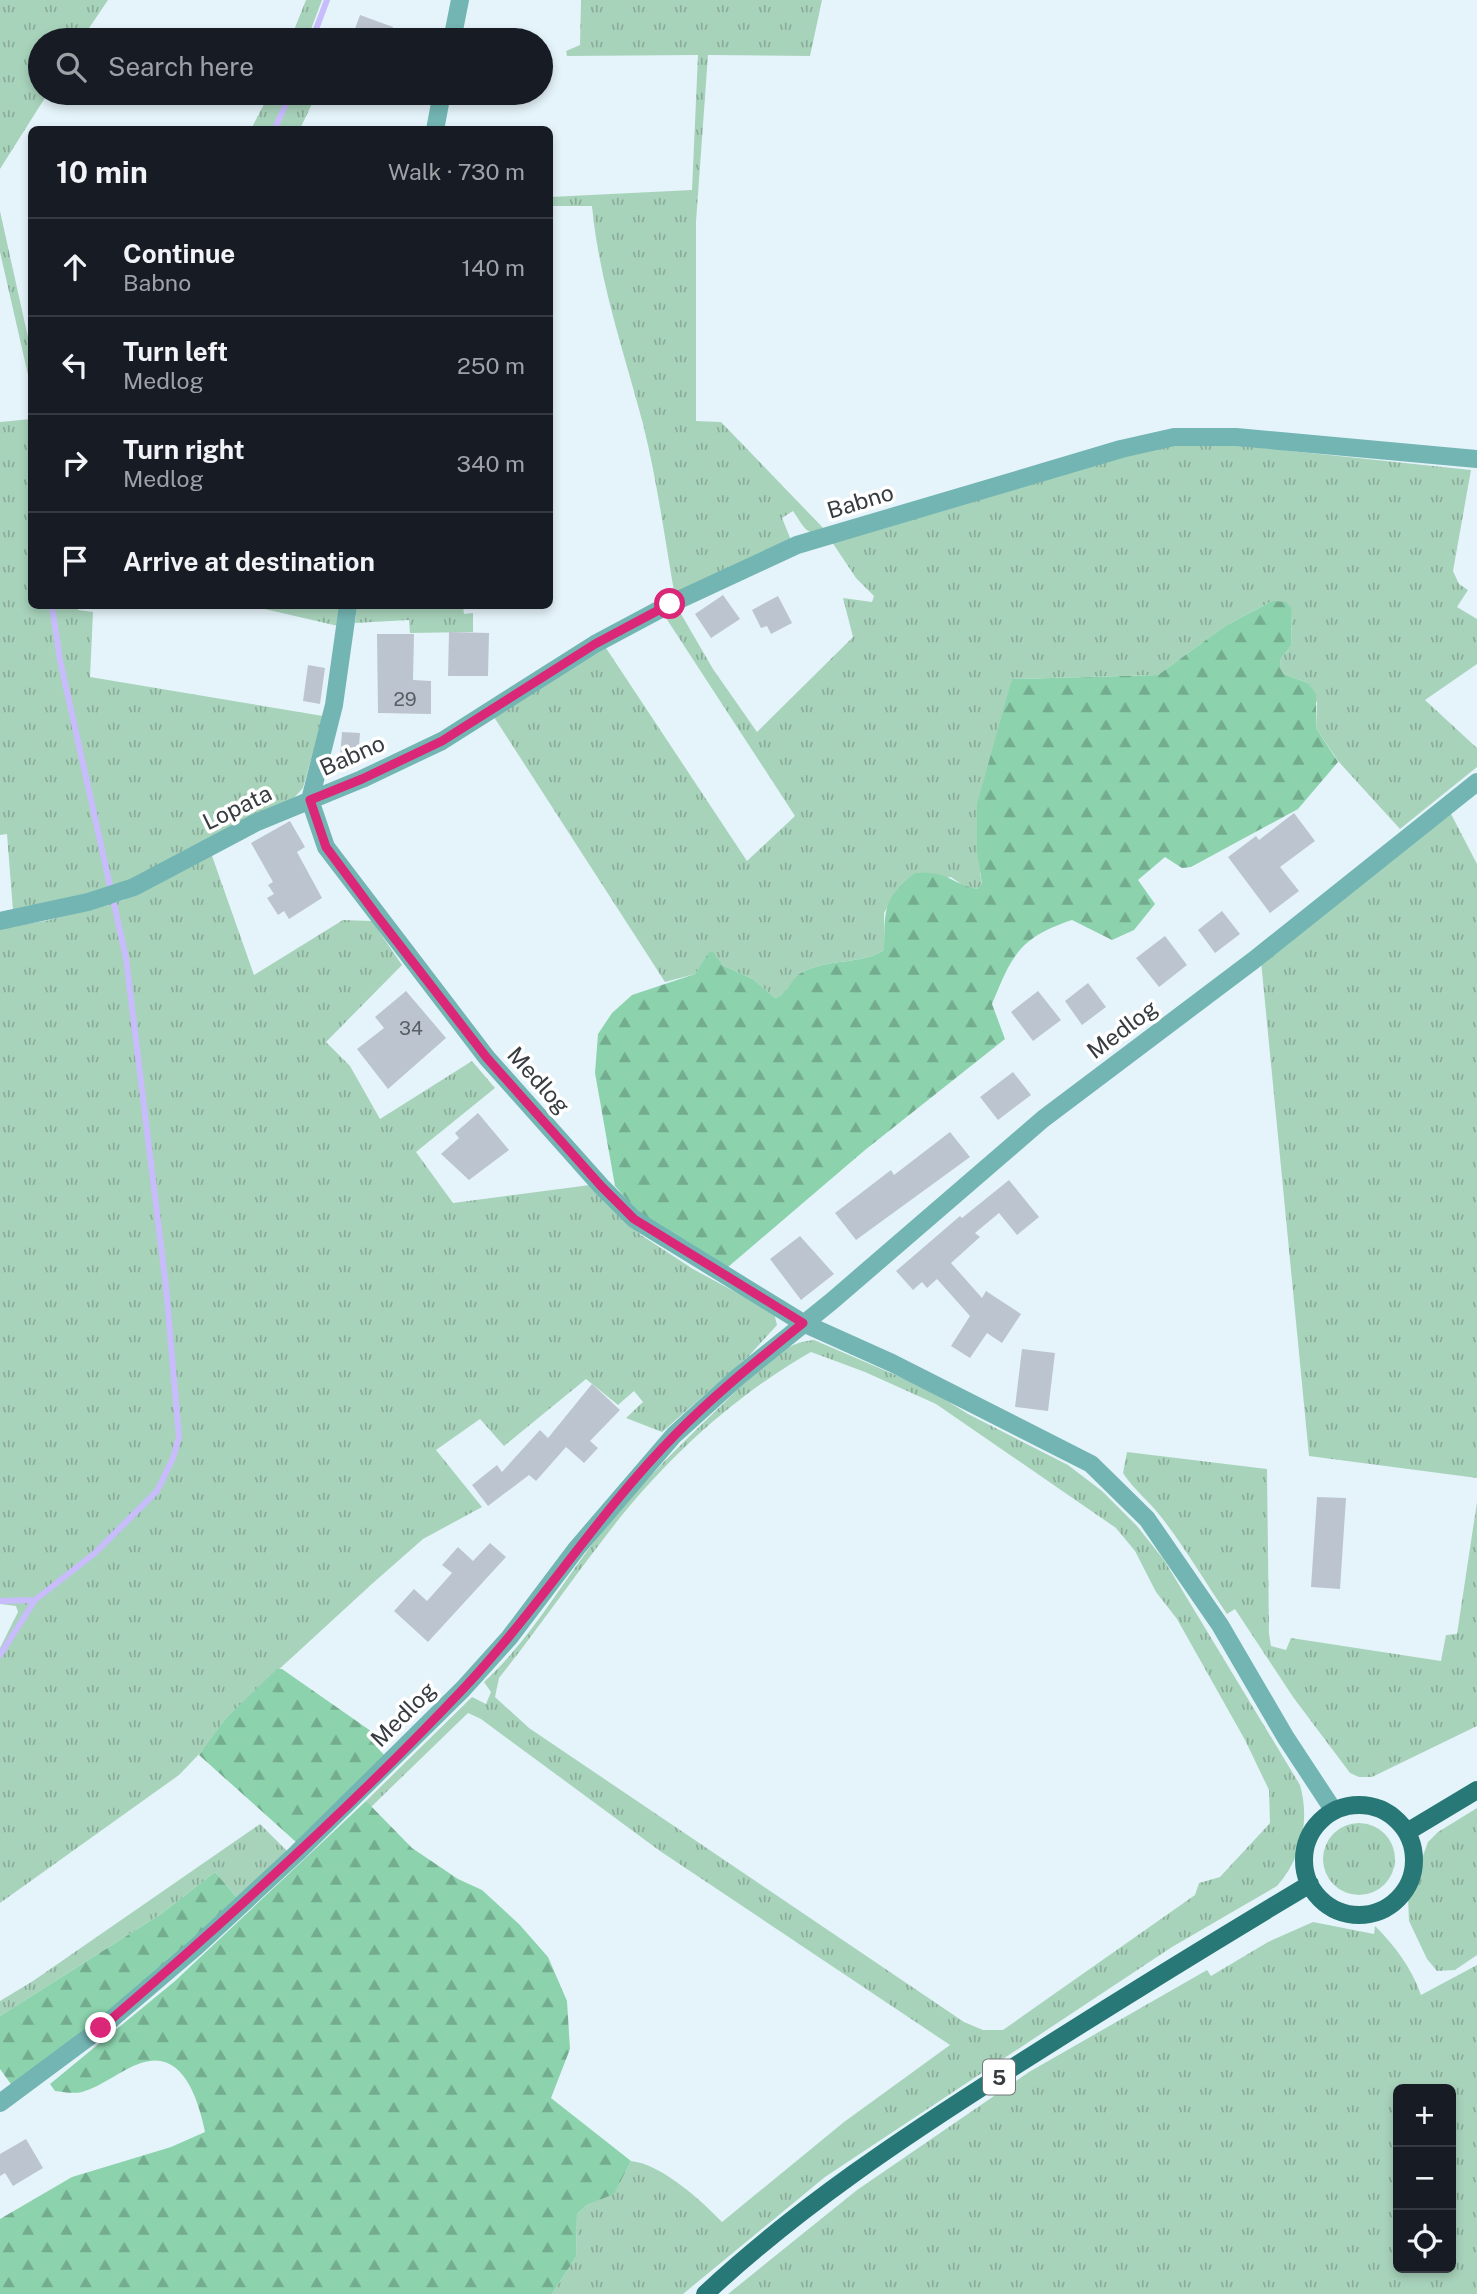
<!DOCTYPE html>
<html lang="en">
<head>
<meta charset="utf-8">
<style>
	:root { --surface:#171b24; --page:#20242c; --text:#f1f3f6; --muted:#9ea1a6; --line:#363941 }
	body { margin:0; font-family:"Public Sans",sans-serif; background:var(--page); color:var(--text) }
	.controls { position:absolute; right:21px; bottom:21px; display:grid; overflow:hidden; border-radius:10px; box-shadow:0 4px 10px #0003 }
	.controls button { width:63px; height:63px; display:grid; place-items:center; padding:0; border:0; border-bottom:2px solid var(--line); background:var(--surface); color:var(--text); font:35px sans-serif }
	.stop { position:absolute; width:21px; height:21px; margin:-16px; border:5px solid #db2777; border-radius:50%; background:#fff }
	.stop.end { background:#db2777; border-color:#fff; box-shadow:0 2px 7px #0008 }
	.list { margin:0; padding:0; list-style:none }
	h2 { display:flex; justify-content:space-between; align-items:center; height:91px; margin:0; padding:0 28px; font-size:30px }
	h2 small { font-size:23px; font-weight:400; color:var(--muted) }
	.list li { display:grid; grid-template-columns:46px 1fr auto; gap:21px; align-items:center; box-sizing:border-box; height:98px; padding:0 28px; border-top:2px solid var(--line) }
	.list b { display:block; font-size:26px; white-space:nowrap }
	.list p { margin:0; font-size:23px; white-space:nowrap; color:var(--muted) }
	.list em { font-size:23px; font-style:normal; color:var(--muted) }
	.icon { flex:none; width:38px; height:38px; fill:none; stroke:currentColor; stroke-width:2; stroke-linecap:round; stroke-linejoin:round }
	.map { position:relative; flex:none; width:1477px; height:2294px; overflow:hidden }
	.search { position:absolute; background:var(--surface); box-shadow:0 4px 10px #0003; left:28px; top:28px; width:525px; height:77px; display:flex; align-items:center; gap:18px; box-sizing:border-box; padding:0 24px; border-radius:38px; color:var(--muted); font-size:26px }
	.panel { position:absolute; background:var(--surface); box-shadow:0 4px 10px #0003; left:28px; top:126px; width:525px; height:483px; border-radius:10px }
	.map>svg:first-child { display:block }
	.grass { fill:url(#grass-tufts); fill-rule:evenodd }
	.forest { fill:url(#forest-firs) }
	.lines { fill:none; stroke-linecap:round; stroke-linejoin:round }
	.stream { stroke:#c8bcfc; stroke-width:6 }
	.building { fill:#bcc4d0 }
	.minor { stroke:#73b5b3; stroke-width:18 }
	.primary { stroke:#277876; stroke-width:18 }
	.route { stroke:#db2777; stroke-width:9 }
	.labels { text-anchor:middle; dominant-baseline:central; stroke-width:7; stroke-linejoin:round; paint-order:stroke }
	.number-label { font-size:19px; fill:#585e63 }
	.shield { fill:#fff; stroke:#727679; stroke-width:2 }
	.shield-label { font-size:21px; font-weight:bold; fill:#363c3f }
	.street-label { font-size:23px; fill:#363c3f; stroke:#fff }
</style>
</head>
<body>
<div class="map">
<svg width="1477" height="2294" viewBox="0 0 1477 2294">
	<defs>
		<pattern id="grass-tufts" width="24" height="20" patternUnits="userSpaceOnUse" patternTransform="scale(1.75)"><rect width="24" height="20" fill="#a8d3bb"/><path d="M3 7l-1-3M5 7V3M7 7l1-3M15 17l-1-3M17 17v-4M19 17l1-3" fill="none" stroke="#8aac99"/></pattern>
		<pattern id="forest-firs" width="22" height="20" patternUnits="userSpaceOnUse" patternTransform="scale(1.75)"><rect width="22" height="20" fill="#8cd3ad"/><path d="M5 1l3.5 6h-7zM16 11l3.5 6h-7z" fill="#73ac8e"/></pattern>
	</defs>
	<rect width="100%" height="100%" fill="#e5f4fb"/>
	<path class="grass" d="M0 0H108L81 40H40V93H48L0 169Z
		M306 0H322L307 40H290Z
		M581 0H822L810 56 708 55 696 222V421L721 422 828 533C805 536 805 528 793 511L782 518 791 540 675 597C665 540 657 480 643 424 624 352 599 281 592 206H550V197L692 190 698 55 567 56 566 51 580 45Z
		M270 93H317L300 129H251Z
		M0 211 31 351V388L0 252Z
		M31 419 32 606H76L78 610 93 612 90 677 323 716 303 788 292 800 115 889 13 911 7 834 0 835V422Z
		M1186 440 1471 470 1453 571 1459 584 1468 590 1457 607 1477 619V664L1425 700 1477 748V767L1400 829 1338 761 1316 728 1317 703 1308 683 1284 674 1280 667 1281 658 1291 646 1292 609 1272 601 1225 626 1158 675 1012 679 980 872 982 885 977 889 964 886 951 877 900 886 884 913V950C861 965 829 958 803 972 791 978 789 993 775 998L753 979 722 965 709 953 695 974 665 982 494 717 604 645 747 861 795 816 664 615 677 607 713 669 757 732 853 637 843 598 872 602 874 596 856 578 832 542 1047 475Z
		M252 606H341L338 626Z
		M357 606H463L464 614 473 613V632L410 633 409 620 355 623Z
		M1450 812 1477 864V1478L1309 1456 1261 961Z
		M211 853 254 975 343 920 372 921 402 965 326 1042 350 1066 380 1119 472 1061 495 1088 416 1152 453 1203 590 1185 641 1235 693 1269 774 1313 777 1325 748 1357 662 1432 626 1418 643 1402 634 1391 618 1405 586 1379 504 1446 480 1419 436 1450 482 1507 423 1539 373 1583 225 1719 204 1749 179 1775 0 1903V1648L18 1612 16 1606 0 1604V928L45 921 124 900Z
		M814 1340 928 1389 968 1414 1068 1465 1102 1491 1137 1526 1164 1560 1300 1785C1310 1820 1302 1858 1277 1886L1172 1947 825 2177 683 2294H552L576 2257 577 2214 587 2205 614 2193 631 2161C661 2164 701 2200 722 2222L844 2122 950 2045 660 1851 481 1719 468 1713 371 1807 366 1801 472 1697 486 1704 491 1692 484 1682C530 1640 561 1584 599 1535 638 1486 683 1442 728 1399 752 1376 780 1342 814 1340ZM811 1352 865 1372 936 1404 1116 1528 1135 1551 1156 1592 1177 1619 1245 1740 1269 1790 1270 1823 1220 1877 1199 1883 1195 1895 1003 2030H983L964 2022 529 1728 495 1697 499 1678C535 1633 567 1586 602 1541 658 1466 730 1398 811 1352Z
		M1127 1452 1267 1469 1269 1634 1271 1646 1286 1650 1291 1638 1441 1661 1446 1635 1457 1634 1477 1502V1726L1372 1777H1359L1350 1773 1293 1697 1235 1609 1227 1614C1205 1582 1186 1549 1162 1518 1150 1502 1134 1490 1123 1473Z
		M1477 1808V1955L1455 1970 1437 1971 1427 1959 1409 1921 1408 1897 1428 1842 1438 1832Z
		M1323 1859a36 36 0 1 1 72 0a36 36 0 1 1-72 0Z
		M260 1824 287 1851 238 1899 215 1872 161 1914 0 2016V2001L33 1981Z
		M1313 1922 1374 1934 1375 1926C1396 1947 1411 1967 1421 1995L1477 1965V2294H728L857 2190 1029 2072 1207 1970 1211 1976 1268 1942ZM1398 2089H1451V2268H1398Z"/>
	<path class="forest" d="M1272 601 1286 602 1292 609 1291 646 1281 658 1280 667 1284 674 1308 683 1316 694V728L1338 762 1298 809 1191 867 1182 868 1165 857 1138 880 1155 904 1134 930 1112 940 1072 920C1018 938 1012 956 992 1004L1005 1039 865 1150 728 1267 646 1221 615 1186 595 1073 598 1034 612 1013 632 995 695 974 709 952H713L722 965 753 979 775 998C789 993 791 977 803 972 829 958 861 965 884 950 885 910 882 899 915 873 950 871 949 883 977 889L982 884 977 851V804L1012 679 1158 675 1225 626Z
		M277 1669H282L378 1736 376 1746 385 1756 296 1842 199 1755 225 1719Z
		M366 1801 412 1848 458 1879 482 1890 519 1924 548 1957 567 2001 570 2049 551 2098 631 2161 614 2194 587 2205 577 2214 576 2257 552 2294H0V2219L72 2177 171 2147 205 2132C199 2101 183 2048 141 2063 120 2070 103 2086 82 2092 74 2094 63 2092 55 2091L50 2084 175 1981Z
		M215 1872 238 1899 144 1986 13 2087 0 2069V2016L161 1914Z"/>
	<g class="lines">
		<path class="stream" d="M312 40 327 0
			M274 130 291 93
			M0 1601 35 1600
			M0 1655 35 1600 95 1553 157 1491 173 1458 179 1437 166 1287 126 958 60 660 52 606"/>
	</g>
	<path class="building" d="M360 15 393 27 388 40H351Z
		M723 595 740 619 711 638 695 614Z
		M778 596 792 623 771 634 767 626 761 628 752 610Z
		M449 632 489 633 488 676H448Z
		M377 634H414L413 680 431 681V714L378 713Z
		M308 665 325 668 320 704 303 701Z
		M342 732 360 733 358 760 340 758Z
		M1294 813 1315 841 1280 867 1299 891 1270 913 1228 857 1256 836 1259 840Z
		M290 821 305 847 297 852 322 898 289 919 284 911 278 915 267 898 274 894 268 885 273 882 251 843Z
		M1222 911 1240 934 1215 953 1198 930Z
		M1165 936 1187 965 1159 987 1136 958Z
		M1088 983 1106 1007 1082 1025 1065 1001Z
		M406 991 446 1038 388 1089 357 1049 384 1028 375 1017Z
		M1038 991 1061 1020 1033 1041 1011 1012Z
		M1013 1072 1031 1095 998 1120 980 1097Z
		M478 1113 509 1150 469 1180 441 1154 459 1138 455 1133Z
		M950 1132 970 1157 856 1240 835 1213 891 1170 894 1175Z
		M1009 1180 1039 1217 1017 1235 999 1213 975 1233 980 1237 951 1263 982 1298 986 1291 1021 1314 1002 1343 987 1333 970 1358 951 1346 970 1316 937 1279 927 1288 922 1282 913 1290 896 1271 960 1216 962 1218Z
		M800 1236 834 1274 801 1300 770 1259Z
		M1022 1349 1055 1353 1048 1411 1015 1407Z
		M592 1384 620 1410 590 1441 598 1448 584 1463 566 1447 536 1481 529 1475 488 1506 472 1485 497 1465 502 1472 540 1430 548 1438Z
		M1317 1497 1346 1498 1340 1589 1311 1587Z
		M490 1543 506 1557 428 1642 394 1611 414 1589 427 1601 452 1573 442 1565 458 1547 473 1561Z
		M26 2139 43 2168 13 2186 5 2173 0 2176V2154Z"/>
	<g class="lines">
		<path class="minor" d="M452 40 460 0
			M435 130 442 93
			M310 800 326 847 487 1058 601 1186 634 1219 803 1323 892 1363 1091 1464 1147 1519 1220 1625 1286 1738 1334 1811
			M310 800 334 705 348 606
			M0 921 88 902 134 887 255 823 362 779 442 741 595 644 670 604 797 545 1121 449 1174 437H1236L1477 459
			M0 2103 101 2028 196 1947 297 1853 463 1689 509 1638 577 1548 674 1435 739 1376 832 1301 1043 1119 1254 960 1477 782"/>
		<path class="primary" d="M1304 1860a55 55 0 1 1 110 0a55 55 0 1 1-110 0Z
			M1407 1832 1477 1790
			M705 2294C798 2207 905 2136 1012 2068 1111 2005 1210 1944 1310 1884"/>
	</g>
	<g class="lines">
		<path class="route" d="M101 2028C227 1920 351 1808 465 1687 540 1607 598 1513 675 1435 715 1394 759 1359 803 1323L634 1219 601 1186 487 1058 378 917 326 847 310 800 362 779 442 741 595 644 670 604"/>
	</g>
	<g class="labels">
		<g class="number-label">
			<text x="405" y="699">29</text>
			<text x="411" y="1028">34</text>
		</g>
		<rect class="shield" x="983" y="2059.5" width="32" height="35" rx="5"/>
		<g class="shield-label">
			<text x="999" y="2077">5</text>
		</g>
		<g class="street-label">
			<text transform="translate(860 501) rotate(-17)">Babno</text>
			<text transform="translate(352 755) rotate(-24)">Babno</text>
			<text transform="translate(237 807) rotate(-26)">Lopata</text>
			<text transform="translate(1122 1029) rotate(-37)">Medlog</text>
			<text transform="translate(539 1080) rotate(48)">Medlog</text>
			<text transform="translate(403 1714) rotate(-45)">Medlog</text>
		</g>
	</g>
</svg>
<div class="controls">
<button>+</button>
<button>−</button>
<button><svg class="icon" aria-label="locate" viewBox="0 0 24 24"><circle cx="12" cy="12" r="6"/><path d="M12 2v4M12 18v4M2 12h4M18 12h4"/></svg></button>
</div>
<div class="stop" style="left:670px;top:604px"></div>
<div class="stop end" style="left:101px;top:2028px"></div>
<div class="search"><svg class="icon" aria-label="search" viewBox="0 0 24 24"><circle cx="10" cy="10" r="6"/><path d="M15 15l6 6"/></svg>Search here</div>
<section class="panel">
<h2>10 min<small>Walk · 730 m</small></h2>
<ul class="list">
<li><svg class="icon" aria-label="ahead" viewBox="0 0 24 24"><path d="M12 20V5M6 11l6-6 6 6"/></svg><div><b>Continue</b><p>Babno</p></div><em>140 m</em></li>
<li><svg class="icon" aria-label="left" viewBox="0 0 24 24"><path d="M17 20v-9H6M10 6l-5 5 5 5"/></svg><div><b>Turn left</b><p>Medlog</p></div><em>250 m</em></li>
<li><svg class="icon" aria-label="right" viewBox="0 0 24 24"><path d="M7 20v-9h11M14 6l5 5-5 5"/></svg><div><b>Turn right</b><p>Medlog</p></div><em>340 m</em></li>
<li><svg class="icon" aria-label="arrive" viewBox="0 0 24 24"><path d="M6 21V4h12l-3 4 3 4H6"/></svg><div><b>Arrive at destination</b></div></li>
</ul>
</section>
</div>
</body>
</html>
